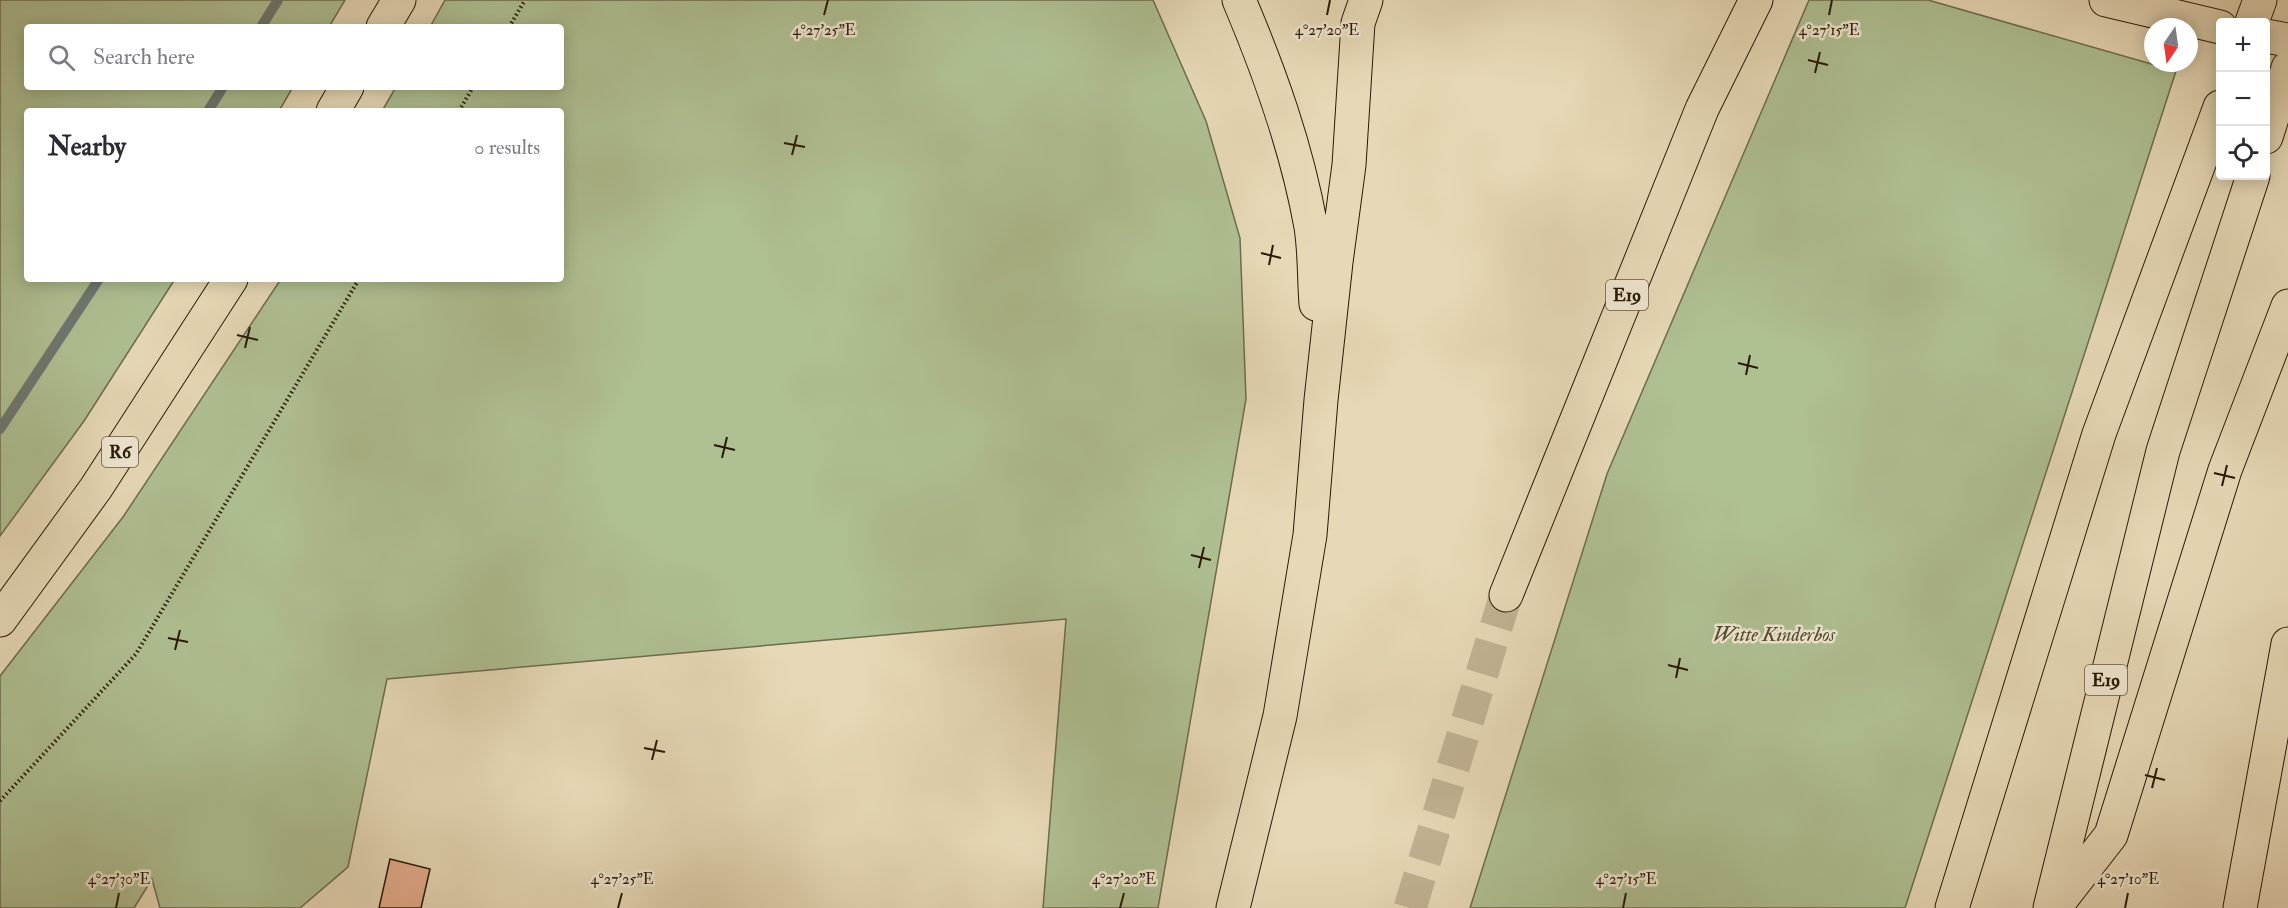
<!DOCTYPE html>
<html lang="en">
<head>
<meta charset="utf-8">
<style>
	:root { --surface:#fff; --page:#f7f7f7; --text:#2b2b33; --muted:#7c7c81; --line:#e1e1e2 }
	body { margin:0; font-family:"IM FELL Double Pica",serif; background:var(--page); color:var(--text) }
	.controls { position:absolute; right:18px; top:18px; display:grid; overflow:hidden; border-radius:6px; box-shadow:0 3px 15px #0003 }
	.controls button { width:54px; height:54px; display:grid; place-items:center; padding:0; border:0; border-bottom:2px solid var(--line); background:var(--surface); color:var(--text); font:30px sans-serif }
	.compass { position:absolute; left:2144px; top:18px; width:54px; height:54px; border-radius:50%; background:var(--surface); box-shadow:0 3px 15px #0003; rotate:193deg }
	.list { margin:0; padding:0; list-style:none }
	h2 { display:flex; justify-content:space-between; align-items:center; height:78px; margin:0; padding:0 24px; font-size:26px }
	h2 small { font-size:20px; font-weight:400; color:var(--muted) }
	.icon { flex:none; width:33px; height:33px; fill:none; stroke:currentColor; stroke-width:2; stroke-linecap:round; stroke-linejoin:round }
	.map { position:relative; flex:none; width:2288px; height:908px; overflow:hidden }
	.search { position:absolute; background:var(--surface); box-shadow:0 3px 15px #0003; left:24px; top:24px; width:540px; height:66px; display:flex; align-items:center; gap:15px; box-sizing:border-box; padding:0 21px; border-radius:6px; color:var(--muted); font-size:22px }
	.panel { position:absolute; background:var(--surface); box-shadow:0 3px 15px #0003; left:24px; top:108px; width:540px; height:174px; border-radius:6px }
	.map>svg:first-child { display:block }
	.green { fill:#afc093; stroke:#6c6c4d; stroke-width:1.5 }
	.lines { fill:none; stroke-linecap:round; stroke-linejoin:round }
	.stream { stroke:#6d7871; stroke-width:10 }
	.building { fill:#e4ac8d; stroke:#291907; stroke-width:1.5 }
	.highway-tunnel { stroke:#c1b394; stroke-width:33; stroke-dasharray:33 16; stroke-linecap:butt }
	.major-casing { stroke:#291907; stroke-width:35 }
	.highway-casing { stroke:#291907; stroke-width:35 }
	.path { stroke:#291907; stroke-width:4; stroke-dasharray:1.5 3; stroke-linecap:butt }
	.major { stroke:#e7d9b7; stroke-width:33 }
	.highway { stroke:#e7d9b7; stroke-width:33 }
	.ticks { fill:none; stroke:#291907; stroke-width:2 }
	.labels { text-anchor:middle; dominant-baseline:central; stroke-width:5; stroke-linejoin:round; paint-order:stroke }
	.shield { fill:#efe6d0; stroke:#645643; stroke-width:1.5 }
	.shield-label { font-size:18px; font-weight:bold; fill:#291907 }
	.park-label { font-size:20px; font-style:italic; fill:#514b31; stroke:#efe6d0 }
	.ticks-label { font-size:15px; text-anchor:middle; fill:#291907; stroke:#efe6d0; stroke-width:5; stroke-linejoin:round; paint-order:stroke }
</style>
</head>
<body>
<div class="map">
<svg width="2288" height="908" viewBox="0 0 2288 908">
	<rect width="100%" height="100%" fill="#e7d9b7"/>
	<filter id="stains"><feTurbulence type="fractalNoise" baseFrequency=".00333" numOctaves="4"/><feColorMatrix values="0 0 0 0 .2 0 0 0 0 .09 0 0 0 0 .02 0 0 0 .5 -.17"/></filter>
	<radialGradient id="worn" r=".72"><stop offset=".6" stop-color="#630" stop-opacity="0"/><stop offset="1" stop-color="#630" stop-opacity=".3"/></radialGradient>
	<path class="green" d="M0 0H345L329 27H27V87H293L279 111H27V279H175L84 421 0 536Z
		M445 0H1153L1206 121 1240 238 1246 399 1158 908H1043L1066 619 387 679 348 867 300 908H160L152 879 134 908H0V676L123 517 281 279H561V111H382L396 87H561V27H430Z
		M1809 0H1928L2176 71 1905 908H1470L1607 474Z"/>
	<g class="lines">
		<path class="stream" d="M261 27 278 0
			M208 111 223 87
			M0 429 99 279"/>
	</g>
	<path class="building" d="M390 859 430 869 421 908H379Z"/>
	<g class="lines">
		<path class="highway-tunnel" d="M1410 908 1506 595"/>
		<g class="major-casing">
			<path id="major" d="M2106 0 2220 27
				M2266 36 2288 40"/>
		</g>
		<g class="highway-casing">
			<path id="highway" d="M1239 0C1270 73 1297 148 1311 227 1315 252 1314 279 1316 304
				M2252 22 2260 0
				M383 27 399 0
				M333 111 347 87
				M2266 137 2288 68
				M1506 595 1702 109 1756 0
				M0 620 96 488 231 279
				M2055 907 2111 835 2225 470 2288 306
				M1233 908 1280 716 1310 535 1321 400 1336 262 1349 165 1358 23 1366 0
				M1952 908 2099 434 2220 107
				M2050 908 2163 451 2253 176
				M2240 908 2288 644"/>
		</g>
		<path class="path" d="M509 27 525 0
			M459 111 473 87
			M0 801 136 654 359 279"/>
		<use href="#major" class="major"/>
		<use href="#highway" class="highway"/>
	</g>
	<path class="ticks" d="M824 15 828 0M1327 15 1330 0M1829 15 1832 0M1808 60 1828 65M1815 73 1820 52M784 143 805 147M792 155 797 135M1261 253 1281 258M1269 265 1273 245M237 335 258 340M245 348 250 327M1738 363 1758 368M1746 375 1750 355M714 445 735 450M722 458 727 437M2214 473 2235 478M2222 486 2227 465M1191 555 1211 560M1199 568 1204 547M168 638 188 642M175 650 180 630M1668 665 1688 670M1676 678 1680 658M644 748 665 752M652 760 657 740M2145 775 2165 780M2152 788 2157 768M116 908 119 893M618 908 622 893M1120 908 1124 893M1623 908 1626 893M2125 908 2128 893"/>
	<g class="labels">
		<g class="shield">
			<rect x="1606" y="280" width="42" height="30" rx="4.5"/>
			<rect x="102" y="437" width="36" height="30" rx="4.5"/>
			<rect x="2085" y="665" width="42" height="30" rx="4.5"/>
		</g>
		<g class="shield-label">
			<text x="1627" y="295">E19</text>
			<text x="120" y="452">R6</text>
			<text x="2106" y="680">E19</text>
		</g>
		<g class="park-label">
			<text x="1774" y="634">Witte Kinderbos</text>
		</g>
	</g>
	<g class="ticks-label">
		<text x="824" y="35">4°27'25"E</text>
		<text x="1327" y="35">4°27'20"E</text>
		<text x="1829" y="35">4°27'15"E</text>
		<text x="119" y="884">4°27'30"E</text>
		<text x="622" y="884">4°27'25"E</text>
		<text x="1124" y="884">4°27'20"E</text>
		<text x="1626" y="884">4°27'15"E</text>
		<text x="2128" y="884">4°27'10"E</text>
	</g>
	<rect width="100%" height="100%" filter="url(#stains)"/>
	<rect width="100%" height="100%" fill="url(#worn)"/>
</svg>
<div class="controls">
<button>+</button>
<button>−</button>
<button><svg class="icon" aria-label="locate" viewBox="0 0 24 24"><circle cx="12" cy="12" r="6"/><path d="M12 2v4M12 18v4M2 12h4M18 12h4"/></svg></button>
</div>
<svg class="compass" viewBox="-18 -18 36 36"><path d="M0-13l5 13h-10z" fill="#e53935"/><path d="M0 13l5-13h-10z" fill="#7c7c81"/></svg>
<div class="search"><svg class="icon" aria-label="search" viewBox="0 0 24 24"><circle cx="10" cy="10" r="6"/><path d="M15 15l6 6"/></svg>Search here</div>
<section class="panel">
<h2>Nearby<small>0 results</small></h2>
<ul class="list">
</ul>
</section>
</div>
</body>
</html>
